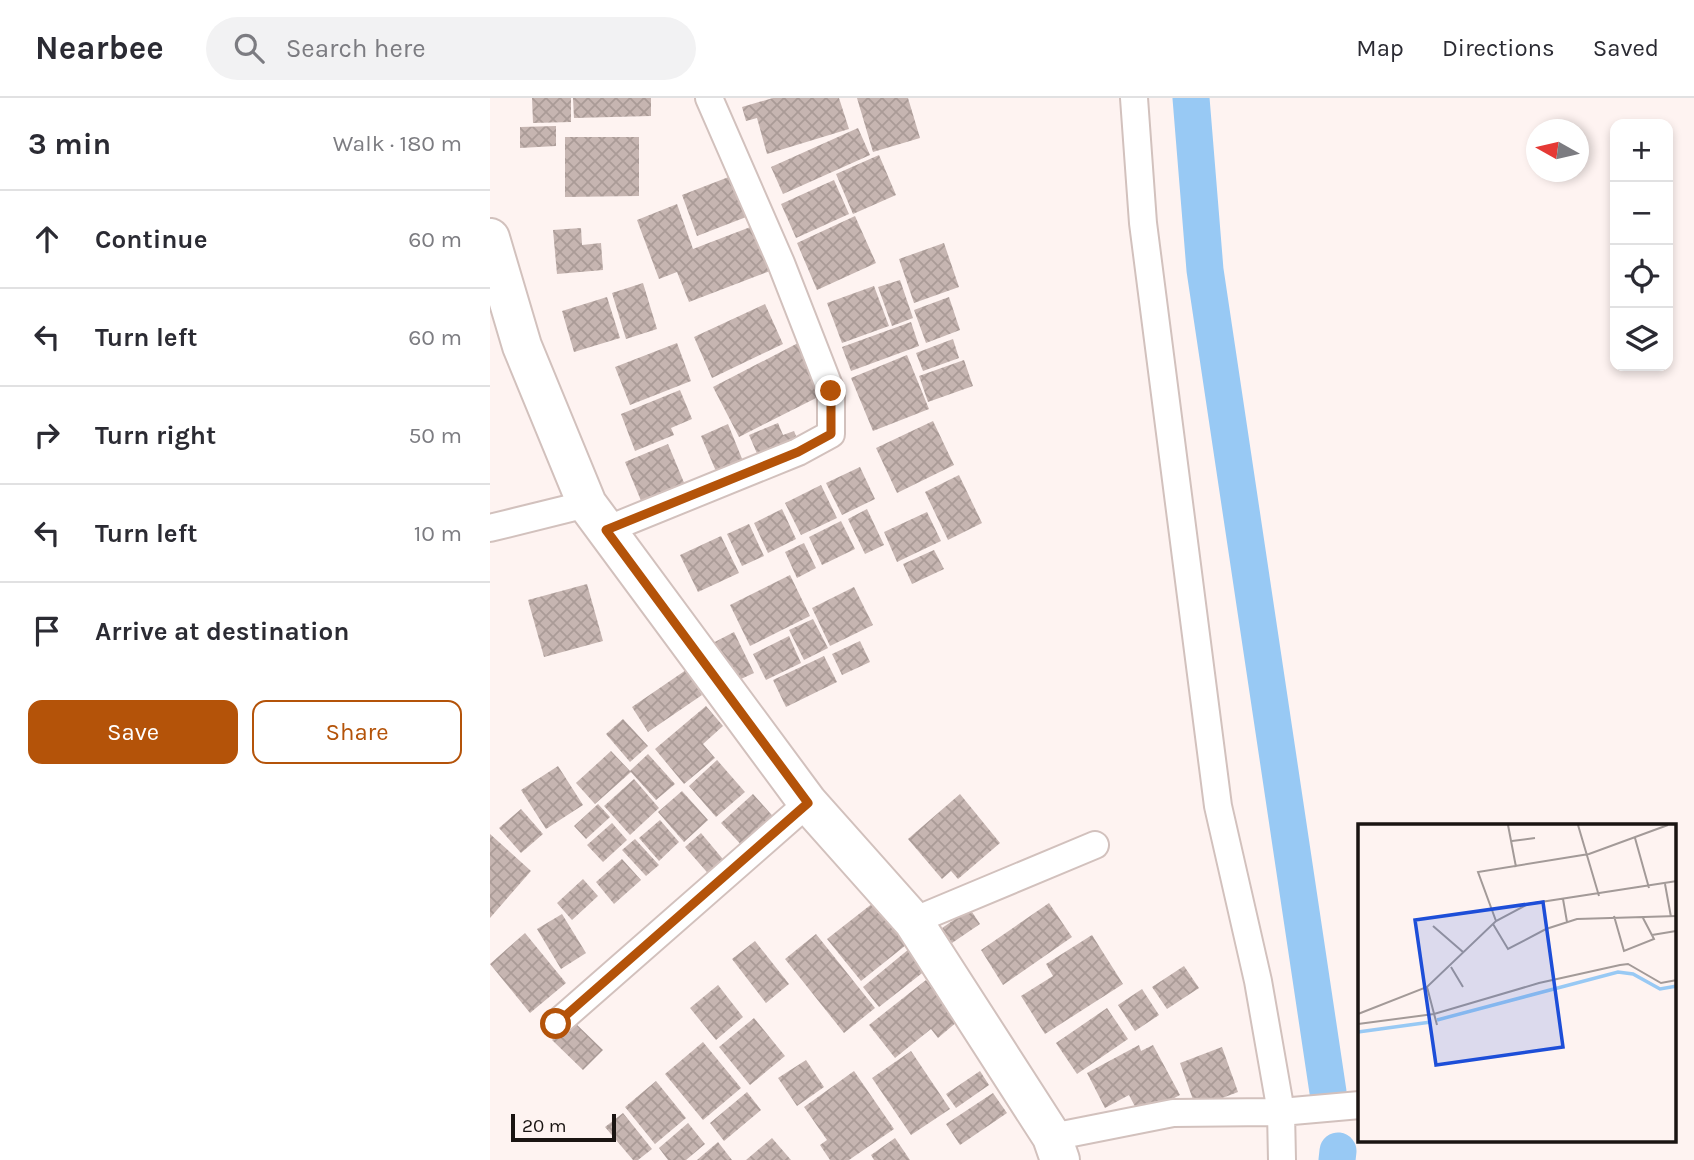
<!DOCTYPE html>
<html lang="en">
<head>
<meta charset="utf-8">
<style>
	:root { --surface:#fff; --page:#f2f2f3; --text:#2b2b33; --muted:#7c7c81; --line:#e1e1e2; --accent:#b45309 }
	body { margin:0; font-family:Karla,sans-serif; background:var(--page); color:var(--text) }
	.controls { position:absolute; right:21px; top:21px; display:grid; overflow:hidden; border-radius:14px; box-shadow:0 4px 10px #0003 }
	.controls button { width:63px; height:63px; display:grid; place-items:center; padding:0; border:0; border-bottom:2px solid var(--line); background:var(--surface); color:var(--text); font:35px sans-serif }
	.compass { position:absolute; left:1036px; top:21px; width:63px; height:63px; border-radius:50%; background:var(--surface); box-shadow:0 4px 10px #0003; rotate:278deg }
	.scale { position:absolute; left:21px; bottom:18px; width:105px; box-sizing:border-box; padding-left:7px; border:4px solid #1a1412; border-top:0; font-size:19px; line-height:24px; white-space:nowrap; color:#1a1412; -webkit-text-stroke:5px #fef3f1; paint-order:stroke }
	.stop { position:absolute; width:21px; height:21px; margin:-16px; border:5px solid #b45309; border-radius:50%; background:#fff }
	.stop.end { background:#b45309; border-color:#fff; box-shadow:0 2px 7px #0008 }
	.list { margin:0; padding:0; list-style:none }
	h2 { display:flex; justify-content:space-between; align-items:center; height:91px; margin:0; padding:0 28px; font-size:30px }
	h2 small { font-size:23px; font-weight:400; color:var(--muted) }
	.list li { display:grid; grid-template-columns:46px 1fr auto; gap:21px; align-items:center; box-sizing:border-box; height:98px; padding:0 28px; border-top:2px solid var(--line) }
	.list b { display:block; font-size:26px; white-space:nowrap }
	.list em { font-size:23px; font-style:normal; color:var(--muted) }
	.actions { display:flex; gap:14px; padding:21px 28px }
	.actions a { flex:1; padding:16px 0; border:2px solid var(--accent); border-radius:14px; text-align:center; font-size:24px; color:var(--accent) }
	.actions .main { background:var(--accent); color:#fff }
	.icon { flex:none; width:38px; height:38px; fill:none; stroke:currentColor; stroke-width:2; stroke-linecap:round; stroke-linejoin:round }
	.map { position:relative; flex:none; width:1204px; height:1062px; overflow:hidden }
	header { display:flex; align-items:center; gap:42px; box-sizing:border-box; height:98px; padding:0 35px; background:var(--surface); border-bottom:2px solid var(--line) }
	header strong { font-size:33px }
	nav { display:flex; gap:38px; margin-inline-start:auto; font-size:24px }
	.search { width:490px; height:63px; background:var(--page); display:flex; align-items:center; gap:18px; box-sizing:border-box; padding:0 24px; border-radius:38px; color:var(--muted); font-size:26px }
	main { display:flex }
	aside { flex:1; background:var(--surface) }
	.map>svg:first-child { display:block }
	.lines { fill:none; stroke-linecap:round; stroke-linejoin:round }
	.canal { stroke:#98c9f4; stroke-width:37 }
	.building { fill:url(#building-cross-hatch) }
	.street-casing { stroke:#d2c1bd; stroke-width:30 }
	.secondary-casing { stroke:#d2c1bd; stroke-width:42 }
	.street { stroke:#fff; stroke-width:26 }
	.secondary { stroke:#fff; stroke-width:38 }
	.route { stroke:#b45309; stroke-width:9 }
	.inset-river { fill:none; stroke:#98c9f4; stroke-width:3.5 }
	.inset-road { fill:none; stroke:#a39a98; stroke-width:2 }
	.view { fill:#1d4ed8; fill-opacity:0.15; stroke:#1d4ed8; stroke-width:3.5 }
	.inset-edge { fill:none; stroke:#1a1412; stroke-width:3.5 }
</style>
</head>
<body>
<header>
<strong>Nearbee</strong>
<div class="search"><svg class="icon" aria-label="search" viewBox="0 0 24 24"><circle cx="10" cy="10" r="6"/><path d="M15 15l6 6"/></svg>Search here</div>
<nav><a>Map</a><a>Directions</a><a>Saved</a></nav>
</header>
<main>
<aside>
<h2>3 min<small>Walk · 180 m</small></h2>
<ul class="list">
<li><svg class="icon" aria-label="ahead" viewBox="0 0 24 24"><path d="M12 20V5M6 11l6-6 6 6"/></svg><div><b>Continue</b></div><em>60 m</em></li>
<li><svg class="icon" aria-label="left" viewBox="0 0 24 24"><path d="M17 20v-9H6M10 6l-5 5 5 5"/></svg><div><b>Turn left</b></div><em>60 m</em></li>
<li><svg class="icon" aria-label="right" viewBox="0 0 24 24"><path d="M7 20v-9h11M14 6l5 5-5 5"/></svg><div><b>Turn right</b></div><em>50 m</em></li>
<li><svg class="icon" aria-label="left" viewBox="0 0 24 24"><path d="M17 20v-9H6M10 6l-5 5 5 5"/></svg><div><b>Turn left</b></div><em>10 m</em></li>
<li><svg class="icon" aria-label="arrive" viewBox="0 0 24 24"><path d="M6 21V4h12l-3 4 3 4H6"/></svg><div><b>Arrive at destination</b></div></li>
</ul>
<div class="actions"><a class="main">Save</a><a>Share</a></div>
</aside>
<div class="map">
<svg width="1204" height="1062" viewBox="0 0 1204 1062">
	<defs>
		<pattern id="building-cross-hatch" width="8" height="8" patternUnits="userSpaceOnUse" patternTransform="scale(1.75)"><rect width="8" height="8" fill="#c6b5b1"/><path d="M0 0l8 8M0 8l8-8" fill="none" stroke="#aa9b97"/></pattern>
	</defs>
	<rect width="100%" height="100%" fill="#fef3f1"/>
	<g class="lines">
		<path class="canal" d="M701 0 715 172 838 994
			M847 1062 848 1053"/>
	</g>
	<path class="building" d="M42 0H81V24L43 25Z
		M83 0H161V18L84 20Z
		M283 0H349L359 31 277 56 267 20 256 23 252 9Z
		M367 0H418L430 40 383 54Z
		M66 28V48L30 50V29Z
		M368 30 380 57 293 96 281 69Z
		M75 39H149V98L75 99Z
		M389 57 406 97 363 116 346 76Z
		M249 75 264 116 207 138 192 97Z
		M344 82 359 116 306 140 291 106Z
		M187 106 203 151 263 128 280 173 199 204 187 174 169 181 147 122Z
		M365 118 386 165 327 192 307 145Z
		M91 130 92 147 111 145 113 172 67 176 63 132Z
		M454 145 469 189 424 205 409 161Z
		M410 182 423 220 402 228 388 189Z
		M153 185 167 231 136 241 122 195Z
		M384 188 399 228 352 245 337 205Z
		M117 199 130 240 84 254 72 213Z
		M459 199 470 232 436 245 424 212Z
		M275 206 293 246 222 280 204 239Z
		M421 224 429 248 361 273 352 249Z
		M463 241 469 260 433 273 426 255Z
		M187 245 201 283 140 307 125 269Z
		M308 245 334 296 249 339 223 289Z
		M417 257 439 311 383 333 361 280Z
		M474 262 483 288 438 304 429 278Z
		M190 292 202 321 181 330 184 337 145 353 131 316Z
		M443 323 464 367 407 395 386 350Z
		M288 325 293 337 304 333 311 350 272 367 259 337Z
		M238 326 257 373 231 385 211 338Z
		M178 346 195 387 152 405 135 364Z
		M370 369 385 401 352 417 336 385Z
		M469 377 492 425 458 442 435 394Z
		M331 387 347 420 311 437 295 405Z
		M292 411 306 441 278 455 264 425Z
		M377 411 394 447 375 456 358 421Z
		M437 414 451 443 407 464 394 434Z
		M351 423 365 451 332 467 319 439Z
		M259 426 274 458 252 468 237 436Z
		M231 438 249 475 208 494 190 457Z
		M314 445 326 470 307 480 295 454Z
		M444 452 454 471 422 486 413 466Z
		M300 477 320 518 260 548 240 507Z
		M97 486 113 543 54 559 38 502Z
		M364 489 383 527 340 548 322 510Z
		M323 521 338 550 314 562 299 532Z
		M244 534 264 575 238 587 219 547Z
		M299 538 311 565 276 582 263 556Z
		M370 543 380 564 352 577 342 556Z
		M334 558 347 584 296 609 283 582Z
		M196 572 212 597 158 634 142 609Z
		M216 608 233 628 213 646 225 660 194 686 165 651Z
		M133 621 158 648 140 664 116 636Z
		M121 653 141 674 105 706 86 685Z
		M158 656 185 686 166 702 140 673Z
		M227 662 255 694 226 719 199 688Z
		M68 668 93 707 56 731 31 692Z
		M144 681 169 710 140 737 114 708Z
		M192 693 218 722 194 744 168 714Z
		M263 696 288 724 256 752 231 725Z
		M470 696 510 745 468 781 461 773 452 781 418 741Z
		M108 706 120 719 96 741 84 728Z
		M31 711 53 736 31 755 9 730Z
		M170 722 189 744 169 763 149 740Z
		M122 725 137 742 113 764 97 747Z
		M211 735 237 766 222 780 195 749Z
		M0 736 41 773 0 820Z
		M145 741 169 767 156 778 132 752Z
		M132 761 151 782 124 806 106 784Z
		M93 781 108 798 82 822 67 805Z
		M383 805 416 847 371 883 337 841Z
		M559 805 582 839 513 887 491 852Z
		M480 811 490 826 462 845 452 830Z
		M72 816 96 855 71 871 47 831Z
		M35 835 76 885 40 915 0 866Z
		M326 836 385 910 354 935 295 861Z
		M602 837 633 886 555 936 531 898 563 878 556 866Z
		M265 843 299 886 276 905 242 861Z
		M419 851 436 872 389 909 373 889Z
		M694 868 709 890 677 911 662 889Z
		M436 882 468 923 448 940 441 931 405 960 379 927Z
		M228 887 253 919 226 942 200 910Z
		M652 891 669 917 645 933 628 907Z
		M617 910 638 941 587 976 566 945Z
		M264 920 295 958 260 987 229 949Z
		M82 922 113 952 93 972 62 942Z
		M213 944 251 990 213 1022 175 976Z
		M649 947 651 953 663 947 690 997 650 1018 639 997 615 1010 597 975Z
		M732 949 748 994 706 1010 690 965Z
		M421 953 460 1011 421 1037 382 980Z
		M316 962 334 989 307 1008 288 980Z
		M364 973 404 1031 359 1062H340L330 1047 337 1042 314 1009Z
		M490 973 499 987 466 1010 456 996Z
		M166 983 196 1020 165 1046 135 1009Z
		M257 994 271 1012 234 1043 220 1025Z
		M503 995 517 1015 470 1047 456 1026Z
		M133 1015 162 1051 148 1062H143L115 1029Z
		M198 1025 215 1046 196 1062H178L169 1050Z
		M282 1040 301 1062H256Z
		M405 1040 420 1062H384L381 1057Z
		M228 1044 242 1062H207Z"/>
	<g class="lines">
		<g class="street-casing">
			<path id="street" d="M644 0 653 125 728 708 768 883 791 1014 792 1062
				M0 430 97 406
				M116 432 308 354 341 336V293L291 165 219 0
				M423 823 605 747
				M66 926 318 705
				M562 1039 683 1015 791 1014 870 1007"/>
		</g>
		<g class="secondary-casing">
			<path id="secondary" d="M0 140 32 248 97 406 318 705 423 823 562 1039 570 1062"/>
		</g>
		<use href="#street" class="street"/>
		<use href="#secondary" class="secondary"/>
	</g>
	<g class="lines">
		<path class="route" d="M66 926 318 705 116 432 308 354 341 336V293"/>
	</g>
	<g transform="translate(868 726)">
		<rect width="318" height="318" fill="#fef3f1"/>
		<path class="inset-river" d="M79 196 260 148 275 150 302 165 319 162M0 208 73 198"/>
		<path class="inset-road" d="M150 1 158 43M220 1 241 72M277 14 291 64M154 17 177 14M307 60 313 93M205 75 209 98M256 92 266 127 296 115 285 94M138 97 120 48 231 30 310 1M135 100 150 125 188 105 219 95 319 92M75 102 105 128M294 111 318 107M93 143 105 163M69 163 79 201M0 190 69 163 138 97 170 80 319 57M0 200 76 190 181 159 262 141 270 140 303 159 319 156"/>
		<path class="view" d="M185 78 205 223 78 241 57 96Z"/>
		<rect width="318" height="318" class="inset-edge"/>
	</g>
</svg>
<div class="controls">
<button>+</button>
<button>−</button>
<button><svg class="icon" aria-label="locate" viewBox="0 0 24 24"><circle cx="12" cy="12" r="6"/><path d="M12 2v4M12 18v4M2 12h4M18 12h4"/></svg></button>
<button><svg class="icon" aria-label="layers" viewBox="0 0 24 24"><path d="M12 4l9 5-9 5-9-5zM3 14l9 5 9-5"/></svg></button>
</div>
<svg class="compass" viewBox="-18 -18 36 36"><path d="M0-13l5 13h-10z" fill="#e53935"/><path d="M0 13l5-13h-10z" fill="#7c7c81"/></svg>
<div class="scale">20 m</div>
<div class="stop" style="left:66px;top:926px"></div>
<div class="stop end" style="left:341px;top:293px"></div>
</div>
</main>
</body>
</html>
